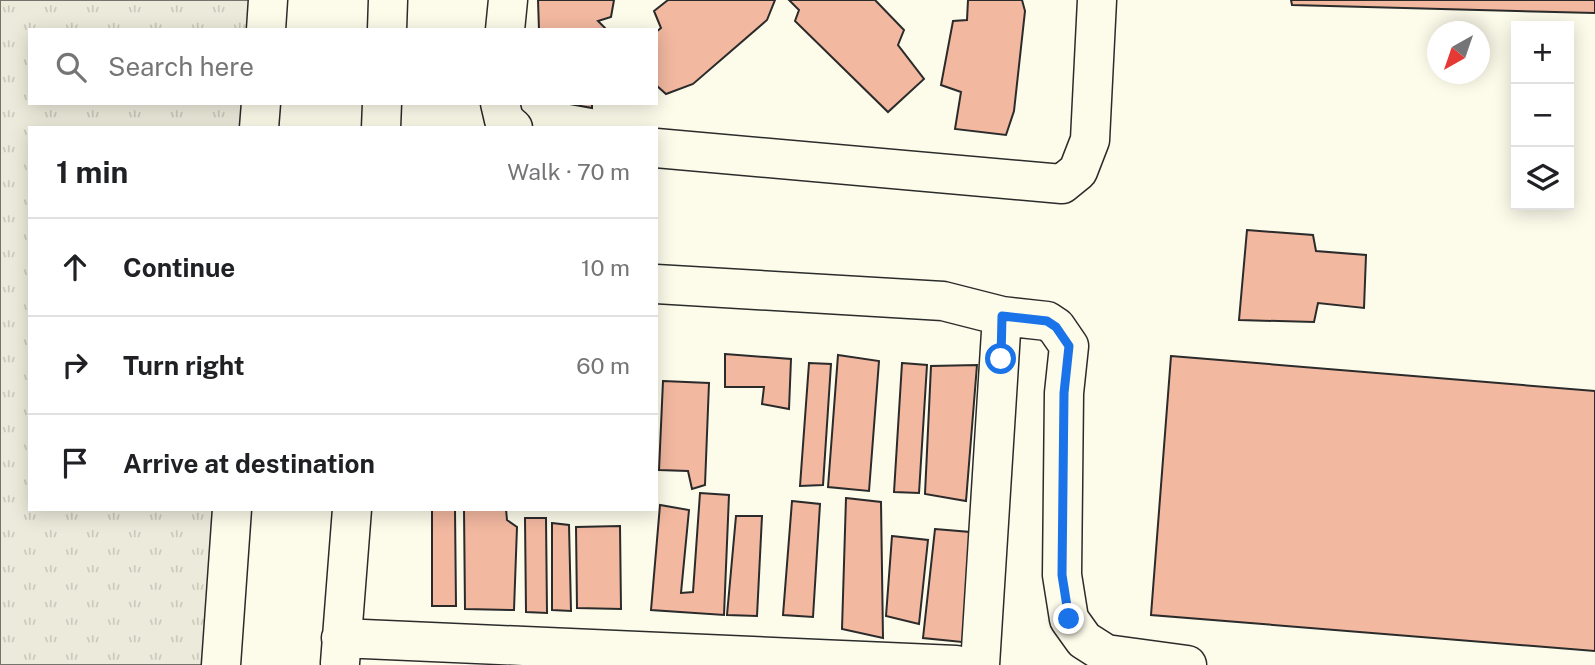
<!DOCTYPE html>
<html lang="en">
<head>
<meta charset="utf-8">
<style>
	:root { --surface:#fff; --page:#f6f6f6; --text:#202124; --muted:#757577; --line:#e0e0e0 }
	body { margin:0; font-family:"Public Sans",sans-serif; background:var(--page); color:var(--text) }
	.controls { position:absolute; right:21px; top:21px; display:grid; overflow:hidden; border-radius:0px; box-shadow:0 4px 18px #0003 }
	.controls button { width:63px; height:63px; display:grid; place-items:center; padding:0; border:0; border-bottom:2px solid var(--line); background:var(--surface); color:var(--text); font:35px sans-serif }
	.compass { position:absolute; left:1427px; top:21px; width:63px; height:63px; border-radius:50%; background:var(--surface); box-shadow:0 4px 18px #0003; rotate:220deg }
	.stop { position:absolute; width:21px; height:21px; margin:-16px; border:5px solid #1a73e8; border-radius:50%; background:#fff }
	.stop.end { background:#1a73e8; border-color:#fff; box-shadow:0 2px 7px #0008 }
	.list { margin:0; padding:0; list-style:none }
	h2 { display:flex; justify-content:space-between; align-items:center; height:91px; margin:0; padding:0 28px; font-size:30px }
	h2 small { font-size:23px; font-weight:400; color:var(--muted) }
	.list li { display:grid; grid-template-columns:46px 1fr auto; gap:21px; align-items:center; box-sizing:border-box; height:98px; padding:0 28px; border-top:2px solid var(--line) }
	.list b { display:block; font-size:26px; white-space:nowrap }
	.list em { font-size:23px; font-style:normal; color:var(--muted) }
	.icon { flex:none; width:38px; height:38px; fill:none; stroke:currentColor; stroke-width:2; stroke-linecap:round; stroke-linejoin:round }
	.map { position:relative; flex:none; width:1595px; height:665px; overflow:hidden }
	.search { position:absolute; background:var(--surface); box-shadow:0 4px 18px #0003; left:28px; top:28px; width:630px; height:77px; display:flex; align-items:center; gap:18px; box-sizing:border-box; padding:0 24px; border-radius:0px; color:var(--muted); font-size:26px }
	.panel { position:absolute; background:var(--surface); box-shadow:0 4px 18px #0003; left:28px; top:126px; width:630px; height:385px; border-radius:0px }
	.map>svg:first-child { display:block }
	.grass { fill:url(#grass-tufts); stroke:#74746e; stroke-width:2 }
	.building { fill:#f2b8a0; stroke:#2b2b2b; stroke-width:2 }
	.lines { fill:none; stroke-linecap:round; stroke-linejoin:round }
	.minor-casing { stroke:#2b2b2b; stroke-width:41 }
	.minor { stroke:#fdfbea; stroke-width:38 }
	.route { stroke:#1a73e8; stroke-width:9 }
</style>
</head>
<body>
<div class="map">
<svg width="1595" height="665" viewBox="0 0 1595 665">
	<defs>
		<pattern id="grass-tufts" width="24" height="20" patternUnits="userSpaceOnUse" patternTransform="scale(1.75)"><rect width="24" height="20" fill="#ecebdb"/><path d="M3 7l-1-3M5 7V3M7 7l1-3M15 17l-1-3M17 17v-4M19 17l1-3" fill="none" stroke="#cbcabc"/></pattern>
	</defs>
	<rect width="100%" height="100%" fill="#fdfbea"/>
	<path class="grass" d="M0 0H256L254 30H30V103H248L246 128H30V509H218L206 665H0Z"/>
	<path class="building" d="M538 0H614L611 17 598 21 607 30H539Z
		M668 0H775L767 20 693 84 666 94 656 85V32L661 28 654 11Z
		M789 0H875L904 30 898 45 924 79 888 112 795 21 799 10Z
		M968 0H1022L1025 11 1014 111 1006 135 955 129 961 92 941 85 953 21 967 20Z
		M1291 0H1595V13L1292 5Z
		M564 103H592V108Z
		M1247 230 1313 235 1316 251 1366 255 1364 308 1318 303 1314 322 1239 320Z
		M725 354 791 359 789 409 762 404 764 387H725Z
		M838 355 879 361 869 491 828 487Z
		M1171 356 1595 391V651L1151 615Z
		M809 363 831 364 823 485 800 486Z
		M902 363 927 365 919 493 894 492Z
		M977 365 966 501 925 494 931 366Z
		M663 381 709 383 705 485 692 489 688 471 659 470Z
		M700 493 729 495 724 615 651 610 660 505 689 510 681 593 693 592Z
		M846 498 881 502 883 638 842 629Z
		M792 501 820 504 813 617 783 615Z
		M432 509H455L456 606H432Z
		M464 509H506L507 520 517 527 514 610 465 609Z
		M736 516H762L757 616 727 615Z
		M525 518H546L547 613 526 612Z
		M552 523 569 525 571 611 552 610Z
		M620 526 621 609 577 608 576 527Z
		M935 529 982 533 962 642 923 638Z
		M892 536 928 540 919 624 886 616Z"/>
	<g class="lines">
		<g class="minor-casing">
			<path id="minor" d="M266 30 268 0
				M387 30 388 0
				M505 30 508 0
				M500 103 504 120 513 128
				M259 128 261 103
				M381 128 382 103
				M656 148 1062 184 1078 171 1090 140 1097 0
				M656 284 943 301 1002 316 1047 321 1056 327 1069 346 1064 393 1062 575 1069 619 1084 640 1106 654 1187 665
				M341 638 956 665
				M340 663 352 509
				M221 665 232 509
				M980 665 1002 316"/>
		</g>
		<use href="#minor" class="minor"/>
	</g>
	<g class="lines">
		<path class="route" d="M1001 359 1002 316 1047 321 1056 327 1069 346 1064 393 1062 575 1069 619"/>
	</g>
</svg>
<div class="controls">
<button>+</button>
<button>−</button>
<button><svg class="icon" aria-label="layers" viewBox="0 0 24 24"><path d="M12 4l9 5-9 5-9-5zM3 14l9 5 9-5"/></svg></button>
</div>
<svg class="compass" viewBox="-18 -18 36 36"><path d="M0-13l5 13h-10z" fill="#e53935"/><path d="M0 13l5-13h-10z" fill="#757577"/></svg>
<div class="stop" style="left:1001px;top:359px"></div>
<div class="stop end" style="left:1069px;top:619px"></div>
<div class="search"><svg class="icon" aria-label="search" viewBox="0 0 24 24"><circle cx="10" cy="10" r="6"/><path d="M15 15l6 6"/></svg>Search here</div>
<section class="panel">
<h2>1 min<small>Walk · 70 m</small></h2>
<ul class="list">
<li><svg class="icon" aria-label="ahead" viewBox="0 0 24 24"><path d="M12 20V5M6 11l6-6 6 6"/></svg><div><b>Continue</b></div><em>10 m</em></li>
<li><svg class="icon" aria-label="right" viewBox="0 0 24 24"><path d="M7 20v-9h11M14 6l5 5-5 5"/></svg><div><b>Turn right</b></div><em>60 m</em></li>
<li><svg class="icon" aria-label="arrive" viewBox="0 0 24 24"><path d="M6 21V4h12l-3 4 3 4H6"/></svg><div><b>Arrive at destination</b></div></li>
</ul>
</section>
</div>
</body>
</html>
